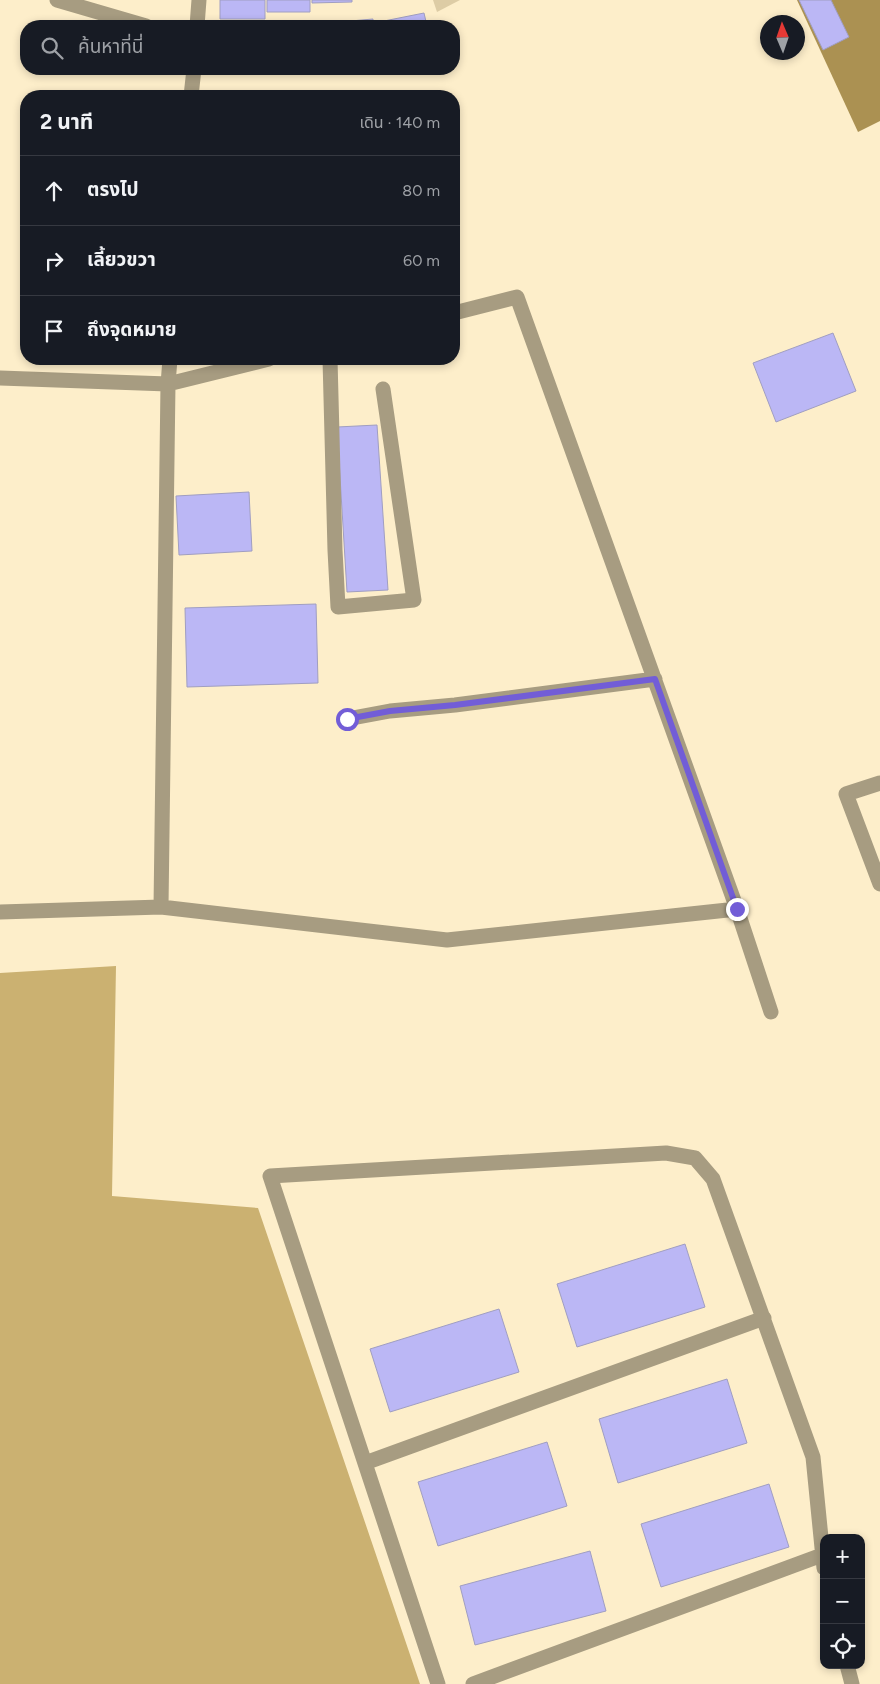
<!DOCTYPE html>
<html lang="th">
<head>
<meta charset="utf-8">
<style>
	:root { --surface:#171b24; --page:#20242c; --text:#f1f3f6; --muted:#9ea1a6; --line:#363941 }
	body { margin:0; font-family:Figtree,"Noto Sans Thai",sans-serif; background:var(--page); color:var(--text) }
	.controls { position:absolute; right:15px; bottom:15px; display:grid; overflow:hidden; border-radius:10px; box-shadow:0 2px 8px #0003 }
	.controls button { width:45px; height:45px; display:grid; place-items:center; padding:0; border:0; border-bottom:1px solid var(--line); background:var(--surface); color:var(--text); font:25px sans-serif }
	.compass { position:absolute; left:760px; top:15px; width:45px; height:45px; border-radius:50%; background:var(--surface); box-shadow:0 2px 8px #0003; rotate:358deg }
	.stop { position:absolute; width:15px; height:15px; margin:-11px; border:4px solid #725dd7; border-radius:50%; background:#fff }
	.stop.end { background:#725dd7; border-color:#fff; box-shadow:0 1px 5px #0008 }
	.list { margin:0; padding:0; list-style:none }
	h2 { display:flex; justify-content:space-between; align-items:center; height:65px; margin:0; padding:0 20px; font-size:21px }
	h2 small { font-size:16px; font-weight:400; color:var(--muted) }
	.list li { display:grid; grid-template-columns:32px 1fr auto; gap:15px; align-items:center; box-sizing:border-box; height:70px; padding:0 20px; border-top:1px solid var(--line) }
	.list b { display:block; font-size:19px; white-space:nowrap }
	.list em { font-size:16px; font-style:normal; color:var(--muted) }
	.icon { flex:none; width:28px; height:28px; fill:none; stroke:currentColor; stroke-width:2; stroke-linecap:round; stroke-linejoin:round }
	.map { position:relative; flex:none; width:880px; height:1684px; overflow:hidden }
	.search { position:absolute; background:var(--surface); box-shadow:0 2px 8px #0003; left:20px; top:20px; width:440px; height:55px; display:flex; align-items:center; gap:12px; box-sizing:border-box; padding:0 18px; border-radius:20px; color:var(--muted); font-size:19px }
	.panel { position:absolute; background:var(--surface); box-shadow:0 2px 8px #0003; left:20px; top:90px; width:440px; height:275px; border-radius:20px }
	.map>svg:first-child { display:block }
	.green { fill:#ddcca5 }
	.forest { fill:#cbb171 }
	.water { fill:#ab9152 }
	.building { fill:#bbb7f5; stroke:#a09ec1 }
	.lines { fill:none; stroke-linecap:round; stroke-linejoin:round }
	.lane { stroke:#a79c81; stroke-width:15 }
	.street { stroke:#a79c81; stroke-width:15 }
	.route { stroke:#725dd7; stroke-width:6 }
</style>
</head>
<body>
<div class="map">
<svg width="880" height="1684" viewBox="0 0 880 1684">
	<rect width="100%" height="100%" fill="#fdeeca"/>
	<path class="green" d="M433 0H460L437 12Z"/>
	<path class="forest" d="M116 966 112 1196 258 1208 420 1684H0V973Z"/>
	<path class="water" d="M797 0H880V121L858 132Z"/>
	<path class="building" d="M220 0H265V19H220Z
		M267 0H310V12H267Z
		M312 0H352V2L312 3Z
		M799 0H831L849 37 823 50Z
		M424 13 427 26H380L379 22Z
		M373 19V26H317V24Z
		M833 333 856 391 776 422 753 363Z
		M377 425 388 590 347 592 337 427Z
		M249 492 252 551 179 555 176 496Z
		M316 604 318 683 187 687 185 608Z
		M685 1244 705 1307 577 1347 557 1284Z
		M499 1309 519 1372 390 1412 370 1349Z
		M727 1379 747 1443 618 1483 599 1419Z
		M547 1442 567 1506 438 1546 418 1482Z
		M769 1484 789 1547 661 1587 641 1524Z
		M590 1551 606 1611 475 1645 460 1586Z"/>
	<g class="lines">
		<path class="lane" d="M330 359 335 550 338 607 414 600 383 389"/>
		<path class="street" d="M57 0 146 26
			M197 26 199 0
			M191 96 194 69
			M454 313 517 297 737 909 771 1012
			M0 378 168 384 269 359
			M347 719 390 711 455 705 655 679
			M880 783 846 794 880 884
			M161 907 168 384 170 359
			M0 912 161 907 447 940 737 909
			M365 1463 764 1318
			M847 1665 852 1684
			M438 1684 270 1176 666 1153 695 1158 713 1179 813 1457 824 1568
			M473 1684 822 1555"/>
	</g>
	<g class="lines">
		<path class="route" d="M347 719 390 711 455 705 655 679 737 909"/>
	</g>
</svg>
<div class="controls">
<button>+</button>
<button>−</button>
<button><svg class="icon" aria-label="locate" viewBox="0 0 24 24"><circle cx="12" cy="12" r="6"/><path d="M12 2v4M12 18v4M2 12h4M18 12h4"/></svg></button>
</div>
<svg class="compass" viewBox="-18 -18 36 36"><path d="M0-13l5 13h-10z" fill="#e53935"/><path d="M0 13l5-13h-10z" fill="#9ea1a6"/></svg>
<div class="stop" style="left:347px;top:719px"></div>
<div class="stop end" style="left:737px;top:909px"></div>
<div class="search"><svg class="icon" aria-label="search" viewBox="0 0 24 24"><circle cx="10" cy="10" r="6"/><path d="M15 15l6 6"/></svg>ค้นหาที่นี่</div>
<section class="panel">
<h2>2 นาที<small>เดิน · 140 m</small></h2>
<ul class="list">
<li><svg class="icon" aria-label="ahead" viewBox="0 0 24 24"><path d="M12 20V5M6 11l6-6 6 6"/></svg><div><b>ตรงไป</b></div><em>80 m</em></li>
<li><svg class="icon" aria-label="right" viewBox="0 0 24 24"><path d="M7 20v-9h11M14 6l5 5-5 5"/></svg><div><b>เลี้ยวขวา</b></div><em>60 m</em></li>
<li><svg class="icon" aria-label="arrive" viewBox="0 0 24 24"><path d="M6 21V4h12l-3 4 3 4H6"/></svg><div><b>ถึงจุดหมาย</b></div></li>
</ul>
</section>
</div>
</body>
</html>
